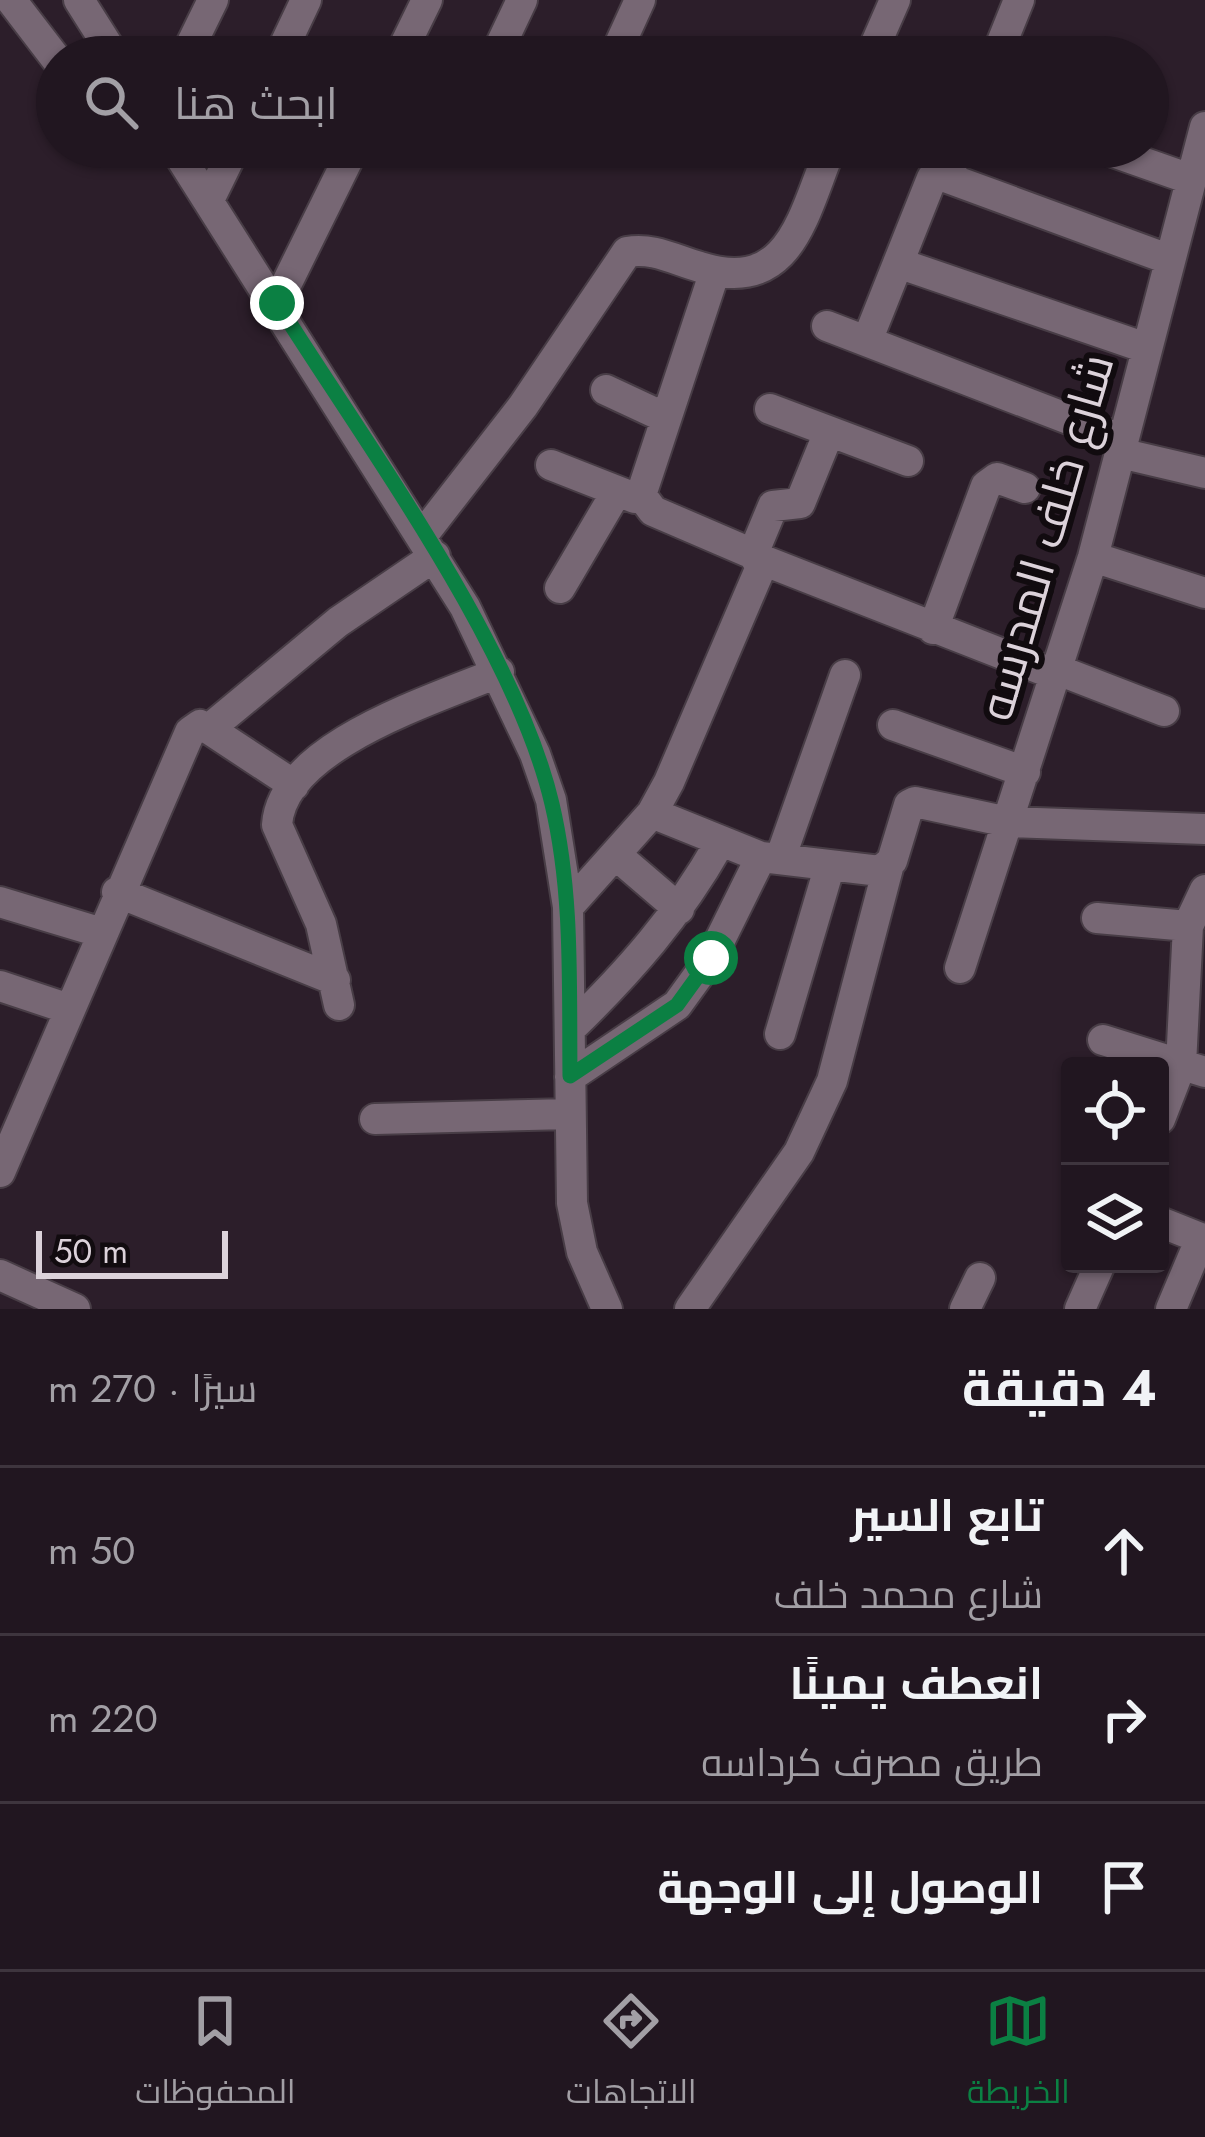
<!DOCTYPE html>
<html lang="ar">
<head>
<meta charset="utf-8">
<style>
	:root { --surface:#211620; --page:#2d232d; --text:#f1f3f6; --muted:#a29fa5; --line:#3e353e; --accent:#0b8043 }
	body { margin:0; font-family:Jost,Cairo,sans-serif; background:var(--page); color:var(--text); direction:rtl }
	.controls { position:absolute; right:36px; bottom:36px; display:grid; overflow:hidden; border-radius:12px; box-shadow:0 3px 9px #0004 }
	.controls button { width:108px; height:108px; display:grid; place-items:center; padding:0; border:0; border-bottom:3px solid var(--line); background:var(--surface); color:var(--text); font:60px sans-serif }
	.scale { position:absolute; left:36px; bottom:30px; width:192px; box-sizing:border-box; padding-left:12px; border:6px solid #dcd2da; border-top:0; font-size:33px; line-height:42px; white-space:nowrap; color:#dcd2da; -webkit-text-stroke:9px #110b0f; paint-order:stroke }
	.stop { position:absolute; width:36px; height:36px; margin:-27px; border:9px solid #0b8043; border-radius:50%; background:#fff }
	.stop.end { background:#0b8043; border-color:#fff; box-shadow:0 3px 12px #0008 }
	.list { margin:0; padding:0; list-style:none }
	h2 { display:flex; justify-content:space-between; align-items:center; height:156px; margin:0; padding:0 48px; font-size:51px }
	h2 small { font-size:39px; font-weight:400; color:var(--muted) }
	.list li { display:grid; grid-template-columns:78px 1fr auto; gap:36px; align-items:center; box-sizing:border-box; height:168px; padding:0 48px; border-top:3px solid var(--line) }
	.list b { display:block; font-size:45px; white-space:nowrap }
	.list p { margin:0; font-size:39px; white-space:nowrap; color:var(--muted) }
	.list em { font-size:39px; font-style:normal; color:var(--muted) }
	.icon { flex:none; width:66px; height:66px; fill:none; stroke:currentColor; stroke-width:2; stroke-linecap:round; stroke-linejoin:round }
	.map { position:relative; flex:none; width:1205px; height:1309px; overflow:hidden; direction:ltr }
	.search { position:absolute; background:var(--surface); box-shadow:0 3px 9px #0004; left:36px; right:36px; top:36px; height:132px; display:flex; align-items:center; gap:30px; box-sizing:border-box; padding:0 42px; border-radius:66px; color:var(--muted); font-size:45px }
	.sheet { height:660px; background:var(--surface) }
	nav { display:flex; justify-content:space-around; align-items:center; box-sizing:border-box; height:168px; border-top:3px solid var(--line); background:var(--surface); font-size:33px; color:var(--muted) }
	nav a { display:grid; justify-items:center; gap:6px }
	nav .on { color:var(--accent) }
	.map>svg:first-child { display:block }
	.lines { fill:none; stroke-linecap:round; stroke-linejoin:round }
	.minor-casing { stroke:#483d46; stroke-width:34 }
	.minor { stroke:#776774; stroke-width:30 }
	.route { stroke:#0b8043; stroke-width:15 }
	.labels { text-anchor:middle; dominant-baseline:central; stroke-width:12; stroke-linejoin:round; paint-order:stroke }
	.street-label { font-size:48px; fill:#dcd2da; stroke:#110b0f }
</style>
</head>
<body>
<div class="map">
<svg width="1205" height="1309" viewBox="0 0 1205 1309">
	<rect width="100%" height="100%" fill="#2c1e2a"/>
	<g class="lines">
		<g class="minor-casing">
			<path id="minor" d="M11 0 57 60
				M79 0 115 57
				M185 57 213 0
				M279 57 306 0
				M399 57 427 0
				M495 57 522 0
				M614 57 640 0
				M870 57 895 0
				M996 57 1019 0
				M174 147 465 607 535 754 551 800 568 907 572 1203 582 1252 607 1309
				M1099 147 1190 179
				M945 177 1168 259
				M209 200 235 147
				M898 263 1146 348
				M715 271 641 495 653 511 753 554
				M277 303 354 147
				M827 326 1123 440
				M867 341 932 178 947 176 959 147
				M606 390 666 418
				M770 409 908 461
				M1120 453 1205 473
				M551 465 635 498
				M422 536 523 406 627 252C653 247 675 260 700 267 791 296 803 214 831 147
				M753 554 773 506 800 503 829 432
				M1093 557 1205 593
				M760 559 1056 675
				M560 588 617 491
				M933 629 986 486 997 478 1025 488
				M1058 670 1164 711
				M893 725 1025 772
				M209 729 338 622 435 556
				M652 813 761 857 880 871 892 861 909 805 915 802 1008 822 1205 829
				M616 855 679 909
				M780 859 845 675
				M117 892 335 980
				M0 902 99 932
				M568 907 652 813 669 782 761 567 753 554
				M1097 918 1188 926
				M960 968 1093 557 1205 127
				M0 986 69 1009
				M339 1005 321 924 277 825C282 745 437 699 499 672
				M570 1029C629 972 679 915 719 844
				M780 1034 830 865
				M1103 1040 1205 1072
				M570 1077 677 1005 711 958 761 857
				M375 1119 569 1114
				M1160 1119 1181 1065 1188 926 1205 890
				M0 1172 190 732 200 725 209 729 294 785
				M1160 1222 1205 1240
				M0 1275 75 1309
				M690 1309 799 1152 832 1081 888 868
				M965 1309 980 1278
				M1080 1309 1100 1264
				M1171 1309 1201 1238"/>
		</g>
		<use href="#minor" class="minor"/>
	</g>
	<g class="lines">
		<path class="route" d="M277 303C365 443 515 646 552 804 573 893 569 986 570 1076L677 1005 711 958"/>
	</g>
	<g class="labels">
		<g class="street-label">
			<text transform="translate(1046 537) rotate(-74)">شارع خلف المدرسه</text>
		</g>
	</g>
</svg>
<div class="controls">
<button><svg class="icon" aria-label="locate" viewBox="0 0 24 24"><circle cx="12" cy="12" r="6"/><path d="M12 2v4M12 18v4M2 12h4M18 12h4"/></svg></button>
<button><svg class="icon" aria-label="layers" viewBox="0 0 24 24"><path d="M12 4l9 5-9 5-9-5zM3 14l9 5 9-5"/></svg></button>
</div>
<div class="scale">50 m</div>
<div class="stop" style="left:711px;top:958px"></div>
<div class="stop end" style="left:277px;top:303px"></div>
<div class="search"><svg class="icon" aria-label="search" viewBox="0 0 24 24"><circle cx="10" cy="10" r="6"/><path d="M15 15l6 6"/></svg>ابحث هنا</div>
</div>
<section class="sheet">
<h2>4 دقيقة<small>سيرًا · 270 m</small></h2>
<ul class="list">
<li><svg class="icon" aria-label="ahead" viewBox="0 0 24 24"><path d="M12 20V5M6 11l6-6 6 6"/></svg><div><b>تابع السير</b><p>شارع محمد خلف</p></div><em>50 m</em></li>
<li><svg class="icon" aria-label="right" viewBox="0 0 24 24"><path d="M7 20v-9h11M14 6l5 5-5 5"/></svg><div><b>انعطف يمينًا</b><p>طريق مصرف كرداسه</p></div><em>220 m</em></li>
<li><svg class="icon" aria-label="arrive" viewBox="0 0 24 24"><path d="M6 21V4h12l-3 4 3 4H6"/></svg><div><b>الوصول إلى الوجهة</b></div></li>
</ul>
</section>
<nav>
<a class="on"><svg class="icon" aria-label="map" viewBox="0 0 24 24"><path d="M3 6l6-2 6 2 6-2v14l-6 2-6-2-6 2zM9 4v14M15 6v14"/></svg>الخريطة</a>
<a><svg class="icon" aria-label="directions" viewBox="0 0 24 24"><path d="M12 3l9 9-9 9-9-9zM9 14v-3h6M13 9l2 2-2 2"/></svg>الاتجاهات</a>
<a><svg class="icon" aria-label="saved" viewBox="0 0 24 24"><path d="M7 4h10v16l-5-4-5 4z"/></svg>المحفوظات</a>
</nav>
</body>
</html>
